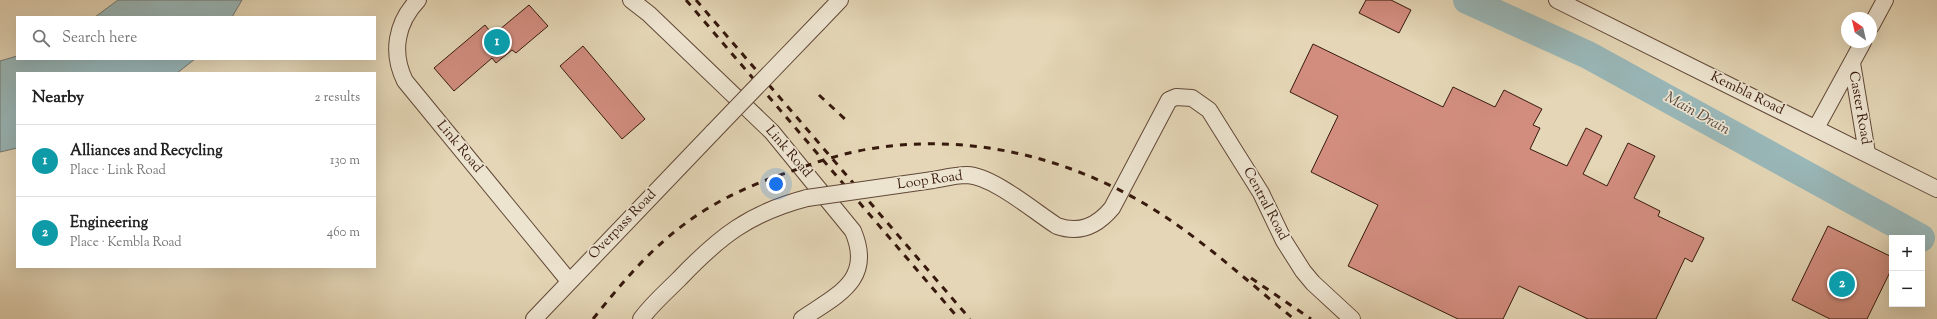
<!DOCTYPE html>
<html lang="en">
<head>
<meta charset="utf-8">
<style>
	:root { --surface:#fff; --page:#f6f6f6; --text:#222; --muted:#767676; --line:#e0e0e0; --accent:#8f2418 }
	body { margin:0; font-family:"Sorts Mill Goudy",serif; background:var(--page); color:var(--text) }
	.controls { position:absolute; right:12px; bottom:12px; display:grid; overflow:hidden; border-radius:0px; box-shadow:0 4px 16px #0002 }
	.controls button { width:36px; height:36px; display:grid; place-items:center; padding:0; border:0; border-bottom:1px solid var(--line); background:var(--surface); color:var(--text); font:20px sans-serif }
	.compass { position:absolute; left:1841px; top:12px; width:36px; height:36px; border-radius:50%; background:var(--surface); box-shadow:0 4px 16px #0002; rotate:326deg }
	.you { position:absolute; left:776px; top:184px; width:14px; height:14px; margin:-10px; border:3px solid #fff; border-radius:50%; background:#1a73e8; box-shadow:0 0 0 6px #1a73e833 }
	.badge { display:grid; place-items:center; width:26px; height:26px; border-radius:50%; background:var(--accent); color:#fff; font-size:13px; font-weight:700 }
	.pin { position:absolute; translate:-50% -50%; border:2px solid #fff; box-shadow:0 1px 4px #0006 }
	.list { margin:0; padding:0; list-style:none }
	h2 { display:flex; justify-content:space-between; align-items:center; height:52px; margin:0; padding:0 16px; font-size:17px }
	h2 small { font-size:13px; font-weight:400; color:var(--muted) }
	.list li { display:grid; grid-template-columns:26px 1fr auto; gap:12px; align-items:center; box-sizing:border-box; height:72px; padding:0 16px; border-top:1px solid var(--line) }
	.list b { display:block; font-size:15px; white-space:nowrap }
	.list p { margin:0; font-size:13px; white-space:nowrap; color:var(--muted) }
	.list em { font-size:13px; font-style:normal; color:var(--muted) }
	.icon { flex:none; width:22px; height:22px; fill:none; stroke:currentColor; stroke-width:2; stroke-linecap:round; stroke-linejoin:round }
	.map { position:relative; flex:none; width:1937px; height:319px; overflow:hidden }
	.search { position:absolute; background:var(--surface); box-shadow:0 4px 16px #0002; left:16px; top:16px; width:360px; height:44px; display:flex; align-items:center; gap:10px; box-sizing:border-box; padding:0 14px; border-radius:0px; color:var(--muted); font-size:15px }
	.panel { position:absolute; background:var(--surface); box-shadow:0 4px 16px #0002; left:16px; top:72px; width:360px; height:196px; border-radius:0px }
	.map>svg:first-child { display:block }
	.water { fill:#99b7b8; stroke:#727874 }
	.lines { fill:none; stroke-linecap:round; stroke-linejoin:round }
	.river { stroke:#99b7b8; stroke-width:28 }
	.building { fill:#d28d7f; stroke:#37190d }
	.minor-casing { stroke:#624837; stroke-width:18 }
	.minor { stroke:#ede4d0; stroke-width:16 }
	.rail { stroke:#37190d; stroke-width:3; stroke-dasharray:7 7; stroke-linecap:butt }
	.minor-bridge-casing { stroke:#624837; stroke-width:18; stroke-linecap:butt }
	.minor-bridge { stroke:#ede4d0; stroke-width:16 }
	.labels { text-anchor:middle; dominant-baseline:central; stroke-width:3.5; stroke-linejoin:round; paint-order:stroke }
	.street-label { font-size:14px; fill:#37190d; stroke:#ede4d0 }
	.water-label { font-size:15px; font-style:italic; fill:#544840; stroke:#ede4d0 }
</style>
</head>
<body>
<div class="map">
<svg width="1937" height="319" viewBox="0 0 1937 319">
	<rect width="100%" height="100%" fill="#e4d6b6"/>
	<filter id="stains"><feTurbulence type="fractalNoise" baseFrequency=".005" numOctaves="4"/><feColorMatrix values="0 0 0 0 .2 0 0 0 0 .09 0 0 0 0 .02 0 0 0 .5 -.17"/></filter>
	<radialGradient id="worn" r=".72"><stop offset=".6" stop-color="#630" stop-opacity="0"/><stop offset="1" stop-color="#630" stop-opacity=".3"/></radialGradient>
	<path class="water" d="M118 0H242L232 17H95Z
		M17 56V59H195L177 73H17V148L0 152V61Z"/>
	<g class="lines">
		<path class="river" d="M1467 0 1588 55 1921 238"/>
	</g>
	<path class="building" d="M1366 0H1391L1411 10 1399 33 1359 13Z
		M529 5 548 26 516 53 512 50 496 63 492 58 454 91 434 68 485 25 493 35Z
		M1313 44 1443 107 1453 87 1495 107 1504 90 1542 109 1533 125 1540 128 1530 149 1567 166 1586 128 1602 136 1583 174 1607 186 1628 143 1655 156 1634 198 1660 211 1658 216 1704 238 1692 262 1685 258 1656 319H1588L1519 286 1503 319H1458L1348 266 1378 205 1311 172 1338 116 1290 92Z
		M583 46 645 119 622 139 560 66Z
		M1828 226 1892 257V268L1867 319H1830L1792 300Z"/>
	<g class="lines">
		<g class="minor-casing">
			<path id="minor" d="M418 0C396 23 391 53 405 81L569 281
				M631 0 649 14 772 132 853 231C874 280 837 295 802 319
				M1557 0 1937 189
				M818 23 840 0
				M1871 26 1885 0
				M1852 63 1867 153
				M1816 128 1863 42
				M933 180C944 178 956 175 967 175 993 176 1035 212 1057 226 1080 234 1097 226 1112 208L1169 100 1176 97 1192 98 1209 110 1261 193 1284 241 1303 271 1313 283 1352 319
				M534 319 713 132
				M641 319C652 304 666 292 679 279 719 237 749 213 807 198"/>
		</g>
		<use href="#minor" class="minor"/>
		<path class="rail" d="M686 0 959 319
			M696 0 970 319
			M819 95 846 120
			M1251 278 1311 319
			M593 319C621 284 649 250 686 223 718 199 757 182 795 170 819 161 844 153 869 149 958 134 1049 152 1129 195 1189 227 1241 276 1294 319"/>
		<g class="minor-bridge-casing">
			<path id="minor-bridge" d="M713 132 818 23
				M807 198 933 180"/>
		</g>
		<use href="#minor-bridge" class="minor-bridge"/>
	</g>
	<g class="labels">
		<g class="street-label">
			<text transform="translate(1747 94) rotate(26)">Kembla Road</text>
			<text transform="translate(1859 108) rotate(80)">Caster Road</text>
			<text transform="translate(459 147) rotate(50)">Link Road</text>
			<text transform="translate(788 152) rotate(49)">Link Road</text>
			<text transform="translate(930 181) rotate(-8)">Loop Road</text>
			<text transform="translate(1265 204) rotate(62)">Central Road</text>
			<text transform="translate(623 225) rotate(-46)">Overpass Road</text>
		</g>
		<g class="water-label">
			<text transform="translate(1697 114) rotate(29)">Main Drain</text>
		</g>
	</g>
	<rect width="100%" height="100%" filter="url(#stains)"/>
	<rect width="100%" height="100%" fill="url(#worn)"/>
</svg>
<div class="controls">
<button>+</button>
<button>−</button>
</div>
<svg class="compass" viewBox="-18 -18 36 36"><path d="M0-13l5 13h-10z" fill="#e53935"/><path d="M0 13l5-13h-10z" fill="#767676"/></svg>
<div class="you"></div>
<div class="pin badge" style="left:497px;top:42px;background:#0f9aa8">1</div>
<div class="pin badge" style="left:1842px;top:284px;background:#0f9aa8">2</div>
<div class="search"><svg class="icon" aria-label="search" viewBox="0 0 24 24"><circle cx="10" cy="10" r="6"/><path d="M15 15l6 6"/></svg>Search here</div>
<section class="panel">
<h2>Nearby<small>2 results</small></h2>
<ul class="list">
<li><span class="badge" style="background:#0f9aa8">1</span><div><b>Alliances and Recycling</b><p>Place · Link Road</p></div><em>130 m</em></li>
<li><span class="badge" style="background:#0f9aa8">2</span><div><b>Engineering</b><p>Place · Kembla Road</p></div><em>460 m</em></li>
</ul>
</section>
</div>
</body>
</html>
